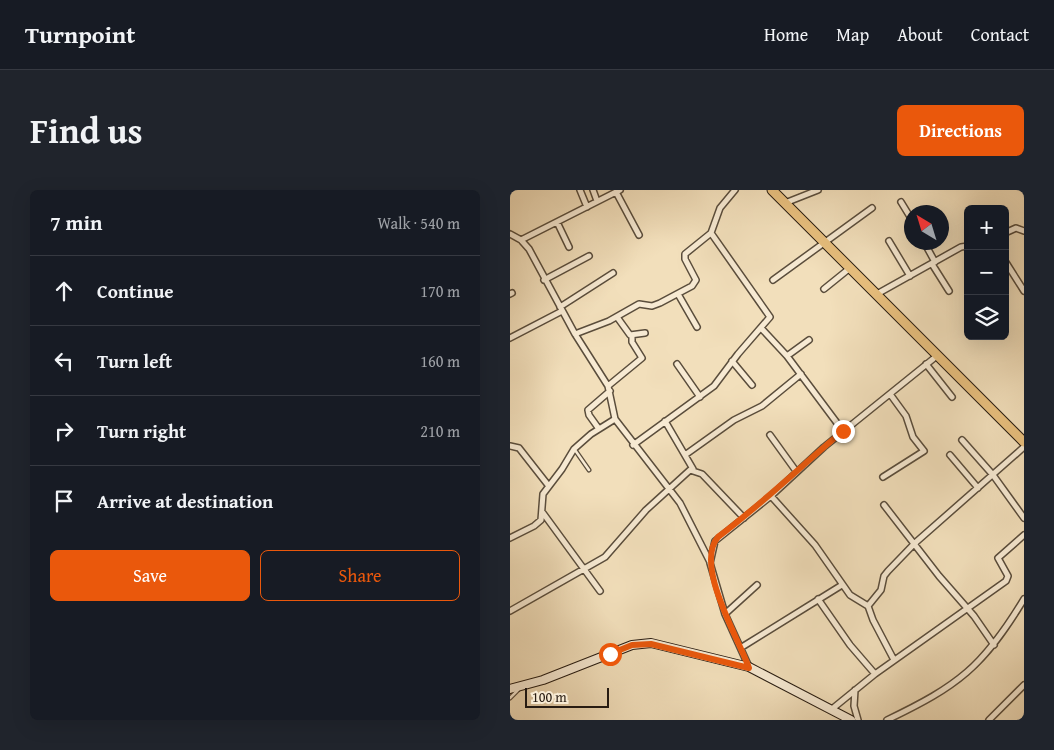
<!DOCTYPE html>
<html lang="en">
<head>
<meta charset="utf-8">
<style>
	:root { --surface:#171b24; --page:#20242c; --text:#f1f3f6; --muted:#9ea1a6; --line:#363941; --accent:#ea580c }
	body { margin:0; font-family:"Gentium Book Plus",serif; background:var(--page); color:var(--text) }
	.controls { position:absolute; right:15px; top:15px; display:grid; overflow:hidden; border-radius:8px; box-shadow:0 5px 20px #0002 }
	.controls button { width:45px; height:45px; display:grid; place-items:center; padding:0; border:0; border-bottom:1px solid var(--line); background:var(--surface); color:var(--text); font:25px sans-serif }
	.compass { position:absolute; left:394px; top:15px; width:45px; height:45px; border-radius:50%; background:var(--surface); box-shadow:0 5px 20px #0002; rotate:322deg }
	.scale { position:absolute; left:15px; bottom:12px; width:84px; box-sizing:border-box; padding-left:5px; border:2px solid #281c12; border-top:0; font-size:14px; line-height:18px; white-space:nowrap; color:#281c12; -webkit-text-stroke:4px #f7ead3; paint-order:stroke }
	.stop { position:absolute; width:15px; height:15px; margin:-11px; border:4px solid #ea580c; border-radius:50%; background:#fff }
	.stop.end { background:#ea580c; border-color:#fff; box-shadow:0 1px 5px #0008 }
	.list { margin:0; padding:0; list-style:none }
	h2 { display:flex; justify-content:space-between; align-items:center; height:65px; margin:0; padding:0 20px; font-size:21px }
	h2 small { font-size:16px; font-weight:400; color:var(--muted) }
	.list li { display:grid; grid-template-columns:32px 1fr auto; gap:15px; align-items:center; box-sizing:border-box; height:70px; padding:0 20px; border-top:1px solid var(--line) }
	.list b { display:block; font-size:19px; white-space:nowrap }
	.list em { font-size:16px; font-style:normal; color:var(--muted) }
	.actions { display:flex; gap:10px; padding:15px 20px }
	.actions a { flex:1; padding:11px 0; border:1px solid var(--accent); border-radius:8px; text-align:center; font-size:18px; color:var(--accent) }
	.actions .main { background:var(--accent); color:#fff }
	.icon { flex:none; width:28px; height:28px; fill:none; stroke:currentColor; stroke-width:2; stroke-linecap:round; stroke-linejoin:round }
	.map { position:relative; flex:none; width:514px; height:530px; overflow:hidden; border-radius:8px }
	header { display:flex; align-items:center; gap:30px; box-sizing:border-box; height:70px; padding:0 25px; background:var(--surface); border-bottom:1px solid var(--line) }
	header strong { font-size:24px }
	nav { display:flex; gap:28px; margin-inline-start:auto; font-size:18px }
	.intro { display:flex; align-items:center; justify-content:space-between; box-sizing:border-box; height:120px; padding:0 30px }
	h1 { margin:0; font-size:35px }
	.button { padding:12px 22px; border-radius:8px; background:var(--accent); color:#fff; font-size:18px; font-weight:700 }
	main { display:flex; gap:30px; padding:0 30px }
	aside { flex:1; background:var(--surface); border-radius:8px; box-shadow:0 5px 20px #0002 }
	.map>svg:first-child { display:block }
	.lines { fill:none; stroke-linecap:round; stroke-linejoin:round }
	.lane-casing { stroke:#5a4d3c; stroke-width:5 }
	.street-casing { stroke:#5a4d3c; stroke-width:8 }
	.secondary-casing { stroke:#281c12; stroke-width:10 }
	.primary-casing { stroke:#281c12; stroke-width:11 }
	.lane { stroke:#f7ead3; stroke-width:2.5 }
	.street { stroke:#f7ead3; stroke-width:5 }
	.secondary { stroke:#f7ead3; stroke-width:8 }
	.primary { stroke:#e9c07e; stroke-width:9 }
	.route { stroke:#ea580c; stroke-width:6 }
</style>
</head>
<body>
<header>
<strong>Turnpoint</strong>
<nav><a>Home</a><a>Map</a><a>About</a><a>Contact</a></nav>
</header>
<div class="intro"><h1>Find us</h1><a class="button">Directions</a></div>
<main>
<aside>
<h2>7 min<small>Walk · 540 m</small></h2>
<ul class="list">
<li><svg class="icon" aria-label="ahead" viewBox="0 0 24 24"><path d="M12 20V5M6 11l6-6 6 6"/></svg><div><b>Continue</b></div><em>170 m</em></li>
<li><svg class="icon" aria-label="left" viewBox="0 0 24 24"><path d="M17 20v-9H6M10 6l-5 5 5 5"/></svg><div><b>Turn left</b></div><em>160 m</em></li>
<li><svg class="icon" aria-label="right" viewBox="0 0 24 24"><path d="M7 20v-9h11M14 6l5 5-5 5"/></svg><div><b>Turn right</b></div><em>210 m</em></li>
<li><svg class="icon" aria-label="arrive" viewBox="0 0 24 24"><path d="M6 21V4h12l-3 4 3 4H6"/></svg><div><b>Arrive at destination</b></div></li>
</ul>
<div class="actions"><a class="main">Save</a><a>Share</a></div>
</aside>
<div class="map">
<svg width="514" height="530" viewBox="0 0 514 530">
	<rect width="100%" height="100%" fill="#f2dfbb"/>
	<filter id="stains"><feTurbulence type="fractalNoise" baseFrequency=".004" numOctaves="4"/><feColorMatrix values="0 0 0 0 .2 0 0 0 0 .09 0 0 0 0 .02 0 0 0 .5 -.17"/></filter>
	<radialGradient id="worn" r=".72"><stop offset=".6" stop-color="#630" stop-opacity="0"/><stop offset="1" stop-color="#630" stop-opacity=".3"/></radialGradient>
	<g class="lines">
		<g class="lane-casing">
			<path id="lane" d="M65 260 79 280
				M0 508 8 500"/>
		</g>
		<g class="street-casing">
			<path id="street" d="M70 0 77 17
				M83 0 87 11
				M106 2 129 45
				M391 12 402 30
				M275 13 308 0
				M47 32 59 57
				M495 43 506 38 514 41
				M0 44 11 50 19 59 65 144 98 196 105 229 170 313 200 372
				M11 50 110 0
				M379 51 400 86
				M414 52 425 72
				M495 71 514 101
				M422 74 439 101
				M34 90 79 66
				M263 90 362 18
				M314 99 340 78
				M0 104 2 103
				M168 104 187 137
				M367 104 451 57 458 56
				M50 117 103 83
				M107 127 120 145 135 143
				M251 138 277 166
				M65 144 99 131 129 114 142 116 150 113 182 96 186 90 175 69V64L201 43 210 18 225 0
				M0 148 52 121
				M299 150 277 166 333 241
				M222 171 242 195
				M167 174 190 207
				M416 174 442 207
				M98 196 132 168 122 152V146
				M155 231 183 279
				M89 239 79 225 78 220 100 201
				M260 245 286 281
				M452 250 483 285 514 328
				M123 255 204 196 228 164 260 127 201 43
				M0 256 9 258 38 295
				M175 265 224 230 252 216 291 184
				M440 265 468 298
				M373 287 414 261 403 247 396 226 380 204
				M261 306 305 355 340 405 358 416
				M374 315 429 386 464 426 484 455
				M33 323 90 401
				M0 348 24 336 31 330 33 304 52 279 64 259 81 244 105 229
				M308 409 340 455 365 484
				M0 421 95 367 136 320 180 280 192 284 234 328
				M215 424 247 395
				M232 457 332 395
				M384 470 363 430 358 416 371 400 374 386 378 381 405 353 514 257
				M239 477 215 424 200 373 205 351 261 306 314 257 428 165
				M345 500 344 516 348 530
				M322 519 365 484 496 391 498 386 488 368 514 345
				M377 530C448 496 473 477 514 409
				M479 530 514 495"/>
		</g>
		<g class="secondary-casing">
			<path id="secondary" d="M0 499 33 490 122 455 141 453 239 477 341 530"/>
		</g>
		<g class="primary-casing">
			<path id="primary" d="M262 0 514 252"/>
		</g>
		<use href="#lane" class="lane"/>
		<use href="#street" class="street"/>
		<use href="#secondary" class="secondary"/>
		<use href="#primary" class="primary"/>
	</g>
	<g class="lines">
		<path class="route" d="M100 464 122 455 141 454 239 478C228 447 184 375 208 347 252 314 291 276 333 241"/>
	</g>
	<rect width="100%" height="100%" filter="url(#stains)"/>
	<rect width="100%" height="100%" fill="url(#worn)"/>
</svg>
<div class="controls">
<button>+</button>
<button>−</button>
<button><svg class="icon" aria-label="layers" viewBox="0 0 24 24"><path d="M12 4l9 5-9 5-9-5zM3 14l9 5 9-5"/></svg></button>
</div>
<svg class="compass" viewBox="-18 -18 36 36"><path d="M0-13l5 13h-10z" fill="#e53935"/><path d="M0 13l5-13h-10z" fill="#9ea1a6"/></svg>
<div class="scale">100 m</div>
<div class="stop" style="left:100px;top:464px"></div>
<div class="stop end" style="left:333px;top:241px"></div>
</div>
</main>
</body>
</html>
